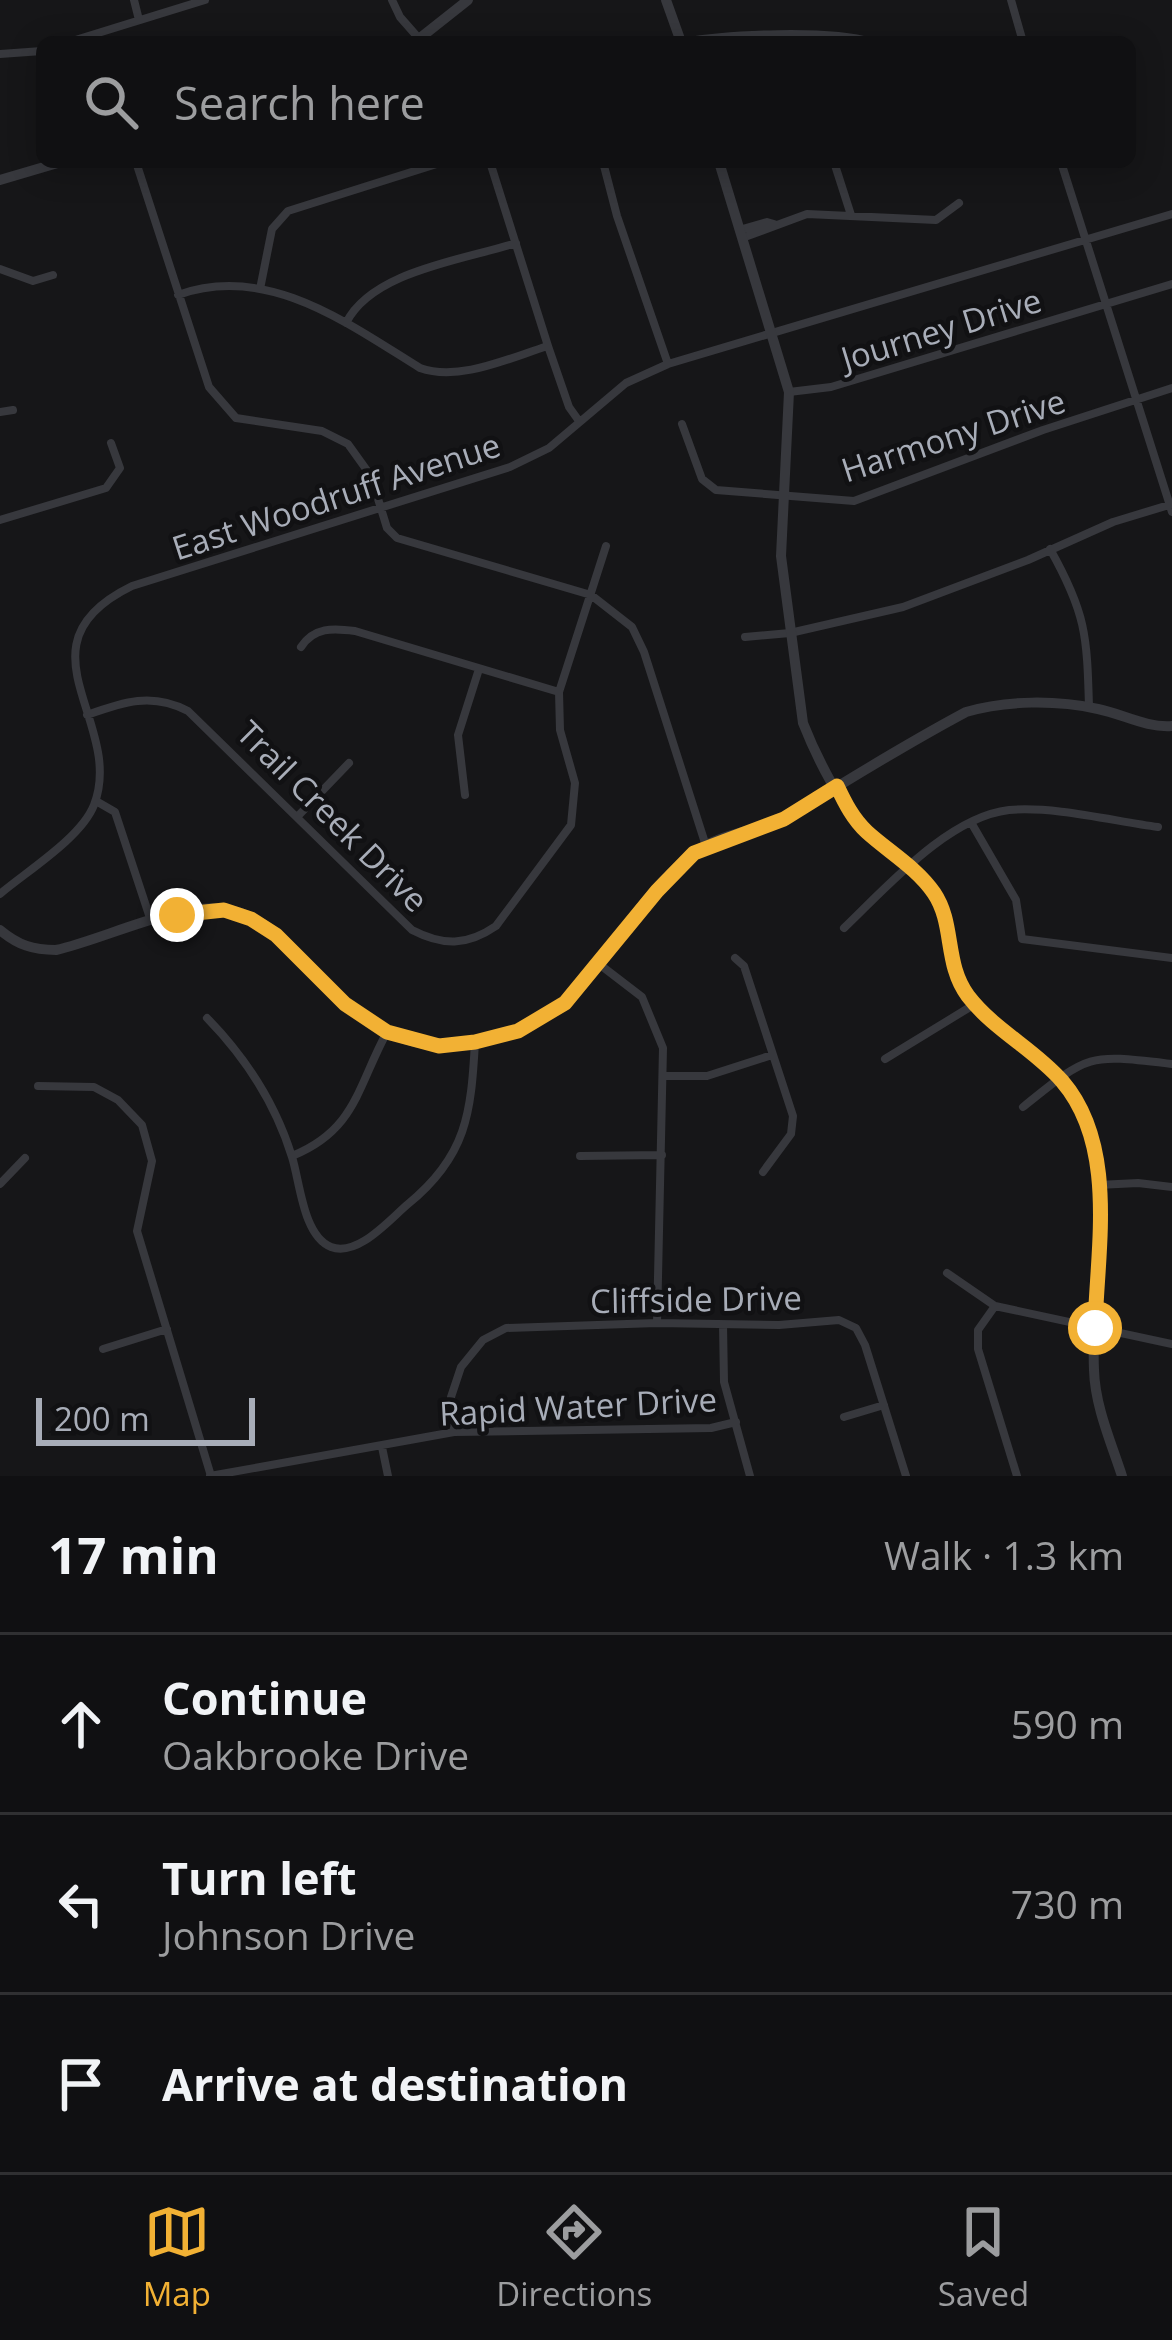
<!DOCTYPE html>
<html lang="en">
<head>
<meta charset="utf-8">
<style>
	:root { --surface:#101012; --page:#19191b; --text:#f1f3f6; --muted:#9c9d9f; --line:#303032; --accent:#f2b134 }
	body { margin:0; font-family:"Open Sans",sans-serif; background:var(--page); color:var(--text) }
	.scale { position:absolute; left:36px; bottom:30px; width:219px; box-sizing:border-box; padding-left:12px; border:6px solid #a8adb8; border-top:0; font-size:33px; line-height:42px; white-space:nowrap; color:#a8adb8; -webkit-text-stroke:9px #111113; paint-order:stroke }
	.stop { position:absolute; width:36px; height:36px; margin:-27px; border:9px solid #f2b134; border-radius:50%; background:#fff }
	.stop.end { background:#f2b134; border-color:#fff; box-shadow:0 3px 12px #0008 }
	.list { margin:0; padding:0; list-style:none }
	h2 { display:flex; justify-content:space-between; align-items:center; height:156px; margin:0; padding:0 48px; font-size:51px }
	h2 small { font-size:39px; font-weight:400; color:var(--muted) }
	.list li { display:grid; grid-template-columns:78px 1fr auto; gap:36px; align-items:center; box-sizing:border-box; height:180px; padding:0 48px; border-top:3px solid var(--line) }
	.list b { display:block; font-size:45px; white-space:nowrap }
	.list p { margin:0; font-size:39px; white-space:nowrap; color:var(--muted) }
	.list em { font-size:39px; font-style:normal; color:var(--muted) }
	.icon { flex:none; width:66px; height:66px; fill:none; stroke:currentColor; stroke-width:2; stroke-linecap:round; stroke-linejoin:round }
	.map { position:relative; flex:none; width:1172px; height:1476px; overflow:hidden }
	.search { position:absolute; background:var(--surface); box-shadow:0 6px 30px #0003; left:36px; right:36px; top:36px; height:132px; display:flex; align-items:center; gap:30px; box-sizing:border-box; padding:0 42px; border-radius:18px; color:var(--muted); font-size:45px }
	.sheet { height:696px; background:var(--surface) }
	nav { display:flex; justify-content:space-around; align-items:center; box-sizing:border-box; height:168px; border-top:3px solid var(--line); background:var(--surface); font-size:33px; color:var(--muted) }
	nav a { display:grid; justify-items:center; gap:6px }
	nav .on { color:var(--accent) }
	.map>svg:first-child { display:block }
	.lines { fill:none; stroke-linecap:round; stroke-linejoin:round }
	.minor { stroke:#37383d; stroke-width:8 }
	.tertiary { stroke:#37383d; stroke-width:10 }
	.route { stroke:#f2b134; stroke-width:15 }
	.labels { text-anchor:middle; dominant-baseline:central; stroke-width:9; stroke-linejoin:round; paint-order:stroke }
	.street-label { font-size:33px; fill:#a8adb8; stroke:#111113 }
</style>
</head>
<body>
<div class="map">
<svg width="1172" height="1476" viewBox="0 0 1172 1476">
	<rect width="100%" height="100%" fill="#161618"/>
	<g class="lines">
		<path class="minor" d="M134 0 139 20
			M392 0 400 17 422 42
			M1011 0 1023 42
			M69 42 205 0
			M683 42C727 34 829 29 871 42
			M0 54 42 51
			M136 162 209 387 236 418 322 431 348 444 371 476 387 528 397 538 591 595 632 627 644 652 706 846
			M490 162 548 346 569 407 579 421
			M603 162 617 216 668 364
			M834 162 851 215
			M1061 162 1172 512
			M739 230 767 222 774 224
			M742 238 807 214 936 220 959 203
			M0 269 33 281 53 275
			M260 289 272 229 288 211 443 162
			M178 295C267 263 347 323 420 368 459 382 509 358 548 346
			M346 323C372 271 463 260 516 243
			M789 392 831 387 1172 284
			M0 412 13 410
			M682 424 702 479 716 490 854 501 1043 430 1172 388
			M0 520 106 488 120 468 111 443
			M1050 549C1086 613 1087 635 1089 707
			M745 637 790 633 903 607 1028 560 1113 522 1172 504
			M301 647C314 627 333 628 355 631L559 692
			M87 715C123 702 152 692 188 711L412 930C443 946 467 946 496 926L571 825 575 783 560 730 559 692 606 546
			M465 795 458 735 479 669
			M96 801 115 812 151 921
			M298 816 349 763
			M972 824 1016 900 1022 939 1172 958
			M0 894C27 871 81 838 94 805 126 722 11 645 132 586L510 467 549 448 626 383 668 364 1172 214
			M844 928C887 887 948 817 1009 810 1054 806 1113 821 1158 827
			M735 958 744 966 793 1116 791 1134 763 1172
			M599 964 642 997 663 1048 657 1323
			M207 1018C246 1058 275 1102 292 1157 300 1182 303 1236 331 1247 358 1257 389 1220 408 1204 467 1156 471 1113 475 1042
			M885 1059 975 1004
			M663 1076H707L772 1055
			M38 1086 94 1087 118 1100 142 1125 152 1161 137 1231 211 1476
			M1023 1107C1090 1053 1087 1054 1172 1064
			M292 1156C356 1130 357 1087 387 1032
			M580 1156 662 1155
			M0 1184 25 1158
			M1098 1185 1138 1183 1172 1187
			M947 1273 995 1306
			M723 1325 724 1382 750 1476
			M103 1349 167 1329
			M844 1417 884 1405
			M454 1432 451 1397 461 1367 483 1340 506 1328 657 1323 779 1325 839 1320 856 1328 865 1345 906 1476
			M382 1447 388 1476
			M210 1476 454 1432 711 1428 736 1422
			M1017 1476 978 1349V1330L995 1306 1172 1344"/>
		<path class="tertiary" d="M666 0 681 42
			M415 42 468 0
			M719 162 789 392 781 556 803 723C816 756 842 809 868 833 890 853 919 870 935 895 955 928 944 967 970 998 1004 1040 1064 1062 1085 1115 1117 1193 1090 1288 1094 1370 1095 1406 1111 1442 1122 1476
			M0 180 61 162
			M0 930C18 945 33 950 56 950 105 939 175 903 224 909 306 920 338 1046 443 1045 587 1045 600 928 692 854 719 833 756 832 785 818 804 809 822 795 840 785 881 760 923 735 966 712 1006 700 1057 700 1098 709 1123 714 1146 728 1172 726"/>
	</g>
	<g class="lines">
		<path class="route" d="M177 915 224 910 251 919 276 935 345 1004 387 1032 439 1046 475 1042 518 1031 565 1003 657 891 694 853 784 819 837 786C845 803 853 819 867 832 889 852 917 868 934 893 955 924 944 964 968 996 994 1030 1034 1049 1062 1081 1118 1146 1097 1249 1095 1328"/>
	</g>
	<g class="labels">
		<g class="street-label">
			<text transform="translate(941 329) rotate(-17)">Journey Drive</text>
			<text transform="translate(953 435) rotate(-18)">Harmony Drive</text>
			<text transform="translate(336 496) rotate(-18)">East Woodruff Avenue</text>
			<text transform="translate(333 816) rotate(45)">Trail Creek Drive</text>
			<text transform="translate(696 1299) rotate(-1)">Cliffside Drive</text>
			<text transform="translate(578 1406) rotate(-3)">Rapid Water Drive</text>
		</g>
	</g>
</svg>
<div class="scale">200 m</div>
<div class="stop" style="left:1095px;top:1328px"></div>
<div class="stop end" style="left:177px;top:915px"></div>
<div class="search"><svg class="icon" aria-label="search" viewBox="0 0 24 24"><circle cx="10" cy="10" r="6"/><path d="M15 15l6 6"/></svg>Search here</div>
</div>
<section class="sheet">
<h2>17 min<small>Walk · 1.3 km</small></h2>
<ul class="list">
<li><svg class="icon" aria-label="ahead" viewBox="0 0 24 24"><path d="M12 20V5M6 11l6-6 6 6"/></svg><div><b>Continue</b><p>Oakbrooke Drive</p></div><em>590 m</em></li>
<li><svg class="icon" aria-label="left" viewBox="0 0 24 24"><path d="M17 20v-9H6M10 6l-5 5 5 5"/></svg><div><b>Turn left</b><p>Johnson Drive</p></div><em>730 m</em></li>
<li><svg class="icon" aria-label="arrive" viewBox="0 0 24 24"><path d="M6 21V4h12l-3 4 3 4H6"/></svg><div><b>Arrive at destination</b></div></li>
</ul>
</section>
<nav>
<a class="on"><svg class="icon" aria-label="map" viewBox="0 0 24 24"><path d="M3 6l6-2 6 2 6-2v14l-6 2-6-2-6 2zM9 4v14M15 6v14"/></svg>Map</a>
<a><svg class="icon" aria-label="directions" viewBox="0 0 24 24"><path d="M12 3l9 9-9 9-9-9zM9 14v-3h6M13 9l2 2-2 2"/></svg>Directions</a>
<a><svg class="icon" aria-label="saved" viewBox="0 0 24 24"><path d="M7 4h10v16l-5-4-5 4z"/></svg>Saved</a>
</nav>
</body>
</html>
